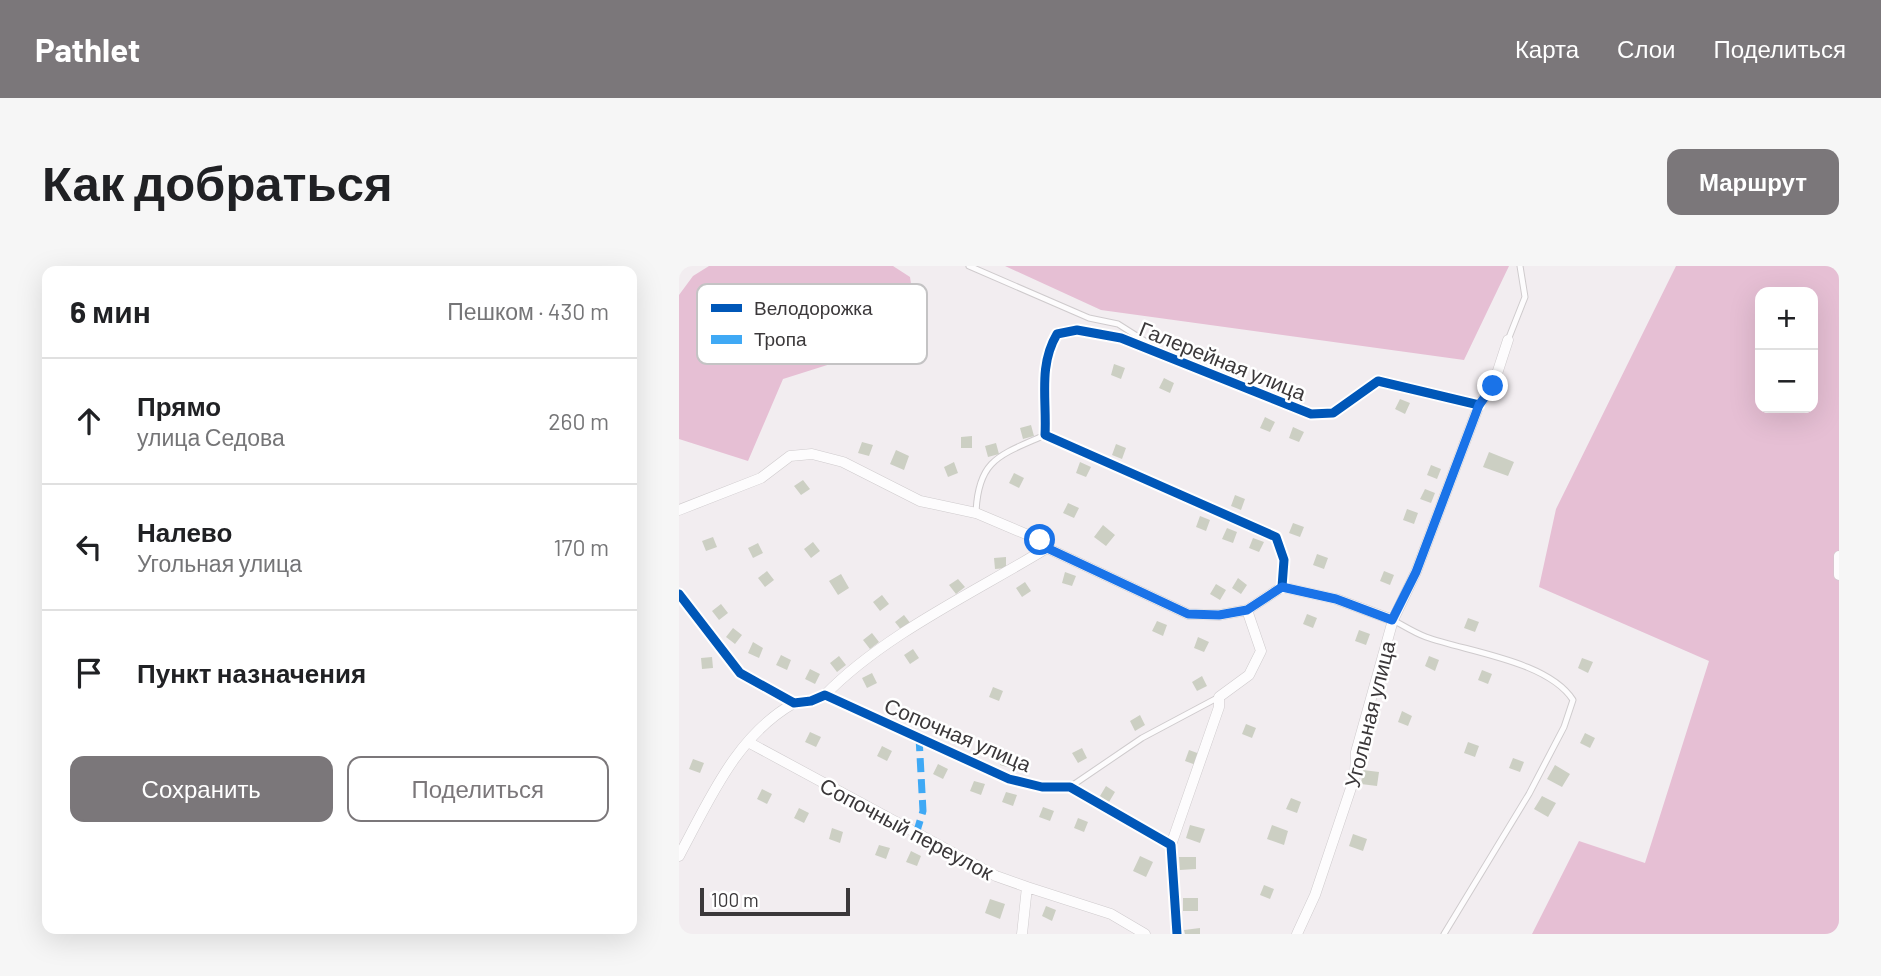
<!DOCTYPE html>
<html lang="ru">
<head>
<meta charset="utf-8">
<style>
	:root { --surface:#fff; --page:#f6f6f6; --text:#202124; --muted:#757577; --line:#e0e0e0; --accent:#7b777a }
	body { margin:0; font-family:Barlow,sans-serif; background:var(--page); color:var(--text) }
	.controls { position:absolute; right:21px; top:21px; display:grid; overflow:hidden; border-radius:14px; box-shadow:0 7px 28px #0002 }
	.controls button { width:63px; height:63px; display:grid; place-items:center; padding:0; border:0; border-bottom:2px solid var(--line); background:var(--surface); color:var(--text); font:35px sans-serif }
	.scale { position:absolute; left:21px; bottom:18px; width:150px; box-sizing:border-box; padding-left:7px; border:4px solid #3b383a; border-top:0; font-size:19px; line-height:24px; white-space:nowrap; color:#3b383a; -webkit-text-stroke:5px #fff; paint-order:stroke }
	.stop { position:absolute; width:21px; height:21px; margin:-16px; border:5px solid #1a73e8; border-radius:50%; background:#fff }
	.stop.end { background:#1a73e8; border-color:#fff; box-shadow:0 2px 7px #0008 }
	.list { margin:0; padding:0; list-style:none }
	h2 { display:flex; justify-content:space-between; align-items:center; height:91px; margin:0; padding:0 28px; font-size:30px }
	h2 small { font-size:23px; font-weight:400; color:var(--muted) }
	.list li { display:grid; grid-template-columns:46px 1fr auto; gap:21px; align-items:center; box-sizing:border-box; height:126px; padding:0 28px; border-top:2px solid var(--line) }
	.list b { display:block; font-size:26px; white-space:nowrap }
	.list p { margin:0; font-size:23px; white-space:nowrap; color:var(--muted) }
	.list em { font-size:23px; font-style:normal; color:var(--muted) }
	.actions { display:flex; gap:14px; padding:21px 28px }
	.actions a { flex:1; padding:16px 0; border:2px solid var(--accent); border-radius:14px; text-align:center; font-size:24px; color:var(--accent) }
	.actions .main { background:var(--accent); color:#fff }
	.icon { flex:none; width:38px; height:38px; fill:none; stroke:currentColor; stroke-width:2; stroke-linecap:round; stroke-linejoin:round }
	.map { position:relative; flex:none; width:1160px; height:668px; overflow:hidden; border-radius:14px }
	header { display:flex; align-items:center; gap:42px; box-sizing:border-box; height:98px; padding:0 35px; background:var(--accent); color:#fff }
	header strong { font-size:33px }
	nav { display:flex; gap:38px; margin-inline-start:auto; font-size:24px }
	.intro { display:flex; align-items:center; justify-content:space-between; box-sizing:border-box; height:168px; padding:0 42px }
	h1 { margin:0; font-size:49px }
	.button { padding:18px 32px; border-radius:14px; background:var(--accent); color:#fff; font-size:24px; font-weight:700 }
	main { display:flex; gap:42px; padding:0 42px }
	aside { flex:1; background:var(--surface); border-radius:14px; box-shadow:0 7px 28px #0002 }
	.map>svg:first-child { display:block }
	.forest { fill:#e6bfd4; fill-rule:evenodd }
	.building { fill:#cccfc3 }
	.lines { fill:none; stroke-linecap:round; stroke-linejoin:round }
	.service-casing { stroke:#cfcbcd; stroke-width:7 }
	.minor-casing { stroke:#cfcbcd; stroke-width:11 }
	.service { stroke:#fdfcfd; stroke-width:5 }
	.minor { stroke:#fdfcfd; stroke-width:10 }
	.quiet { stroke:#3fa9f5; stroke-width:7; stroke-dasharray:14 7; stroke-linecap:butt }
	.cycleway-casing { stroke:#fff; stroke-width:13 }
	.cycleway { stroke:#0057b8; stroke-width:9 }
	.route { stroke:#1a73e8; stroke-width:9 }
	.labels { text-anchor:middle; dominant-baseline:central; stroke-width:5; stroke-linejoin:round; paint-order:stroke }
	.street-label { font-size:21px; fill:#3b383a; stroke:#fff }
	.key { fill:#fff; stroke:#c4c3c4; stroke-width:2 }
	.key-label { font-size:19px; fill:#3b383a }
</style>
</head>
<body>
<header>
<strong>Pathlet</strong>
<nav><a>Карта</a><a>Слои</a><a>Поделиться</a></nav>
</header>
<div class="intro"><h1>Как добраться</h1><a class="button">Маршрут</a></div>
<main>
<aside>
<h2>6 мин<small>Пешком · 430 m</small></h2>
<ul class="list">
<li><svg class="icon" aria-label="ahead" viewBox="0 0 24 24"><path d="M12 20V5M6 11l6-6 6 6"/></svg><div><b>Прямо</b><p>улица Седова</p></div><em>260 m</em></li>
<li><svg class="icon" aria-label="left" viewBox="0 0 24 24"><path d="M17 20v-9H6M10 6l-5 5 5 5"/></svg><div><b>Налево</b><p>Угольная улица</p></div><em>170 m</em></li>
<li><svg class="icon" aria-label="arrive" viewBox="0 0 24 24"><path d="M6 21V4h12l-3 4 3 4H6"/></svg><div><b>Пункт назначения</b></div></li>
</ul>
<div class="actions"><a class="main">Сохранить</a><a>Поделиться</a></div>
</aside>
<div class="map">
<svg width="1160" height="668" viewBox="0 0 1160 668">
	<rect width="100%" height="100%" fill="#f2edf0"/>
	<path class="forest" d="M30 0H214L231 11 240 70 104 113 69 195 0 173V29L14 10Z
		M326 0H830L785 94 422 44Z
		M997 0H1160V668H853L900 575 966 597 1030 395 860 321 877 243ZM1081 26H1134V142H1081Z"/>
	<path class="building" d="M435 98 446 102 442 113 432 109Z
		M485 112 495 117 491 127 480 122Z
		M721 133 731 137 726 148 716 143Z
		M586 151 596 156 591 166 581 162Z
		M352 159 355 170 344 173 341 162Z
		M614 161 625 166 620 176 610 172Z
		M293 170V182H282V171Z
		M183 176 194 179 190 190 179 187Z
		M317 177 320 188 309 191 306 180Z
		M437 178 447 182 443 193 433 189Z
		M217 184 230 190 225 204 211 198Z
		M810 186 835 196 829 210 804 201Z
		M275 196 279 207 269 211 265 201Z
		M401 196 412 201 407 211 397 207Z
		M752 199 762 203 758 213 748 209Z
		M335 207 345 212 340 222 330 217Z
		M124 214 131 223 122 229 115 220Z
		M746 223 756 227 752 237 741 233Z
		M556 229 566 233 562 244 552 240Z
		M389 237 400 242 395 252 384 247Z
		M728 243 739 247 735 258 724 254Z
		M521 250 531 254 527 265 517 261Z
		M614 257 625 261 621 271 610 267Z
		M424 259 436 269 427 280 415 271Z
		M548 262 558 266 554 277 543 273Z
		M34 271 38 281 27 285 23 275Z
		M574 272 585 276 580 286 570 282Z
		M134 276 141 285 132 292 125 283Z
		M79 277 84 287 74 292 69 282Z
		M638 288 649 292 645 303 634 299Z
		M327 291V302L316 303 315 292Z
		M88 305 95 314 86 321 79 312Z
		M705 305 715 309 711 319 701 315Z
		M386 306 397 310 393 320 383 317Z
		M162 308 170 322 159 329 150 315Z
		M559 312 568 319 562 328 553 322Z
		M279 313 286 321 277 328 270 319Z
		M346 316 352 325 343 331 337 322Z
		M537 318 547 324 541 334 531 328Z
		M203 329 210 338 201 345 194 336Z
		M42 338 49 347 40 354 33 345Z
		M628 348 638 352 634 362 624 358Z
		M225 349 232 358 223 365 216 356Z
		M789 352 800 356 796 366 785 362Z
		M478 355 488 359 484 370 473 365Z
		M54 362 63 369 56 378 47 371Z
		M680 364 691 368 687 379 676 375Z
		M193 367 200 376 191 383 184 374Z
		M519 371 530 376 525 386 515 382Z
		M74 376 84 382 80 392 69 387Z
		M234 383 240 392 231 398 225 389Z
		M102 389 112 394 108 404 97 399Z
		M160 390 167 399 158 406 151 397Z
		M750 390 760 394 756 405 746 400Z
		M33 391 34 402 23 403 22 392Z
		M903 392 914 396 909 407 899 402Z
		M131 403 141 408 136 418 126 413Z
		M803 404 813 408 809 418 799 414Z
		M193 407 198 417 188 422 183 412Z
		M523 410 528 420 518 425 513 416Z
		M314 421 324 425 320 435 310 431Z
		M723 445 733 450 729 460 719 456Z
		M461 449 466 459 456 465 451 455Z
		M567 458 577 462 573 472 563 468Z
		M131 466 142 471 137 481 126 476Z
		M906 467 916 472 911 482 901 477Z
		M789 476 800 480 796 491 785 487Z
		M203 480 213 485 208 495 198 490Z
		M403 482 408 492 399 497 393 487Z
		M510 484 521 488 517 499 506 495Z
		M324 488 335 491 332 502 321 499Z
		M834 492 845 496 841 506 830 502Z
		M14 493 25 497 21 507 10 503Z
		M259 498 269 503 264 513 254 508Z
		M876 499 891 508 883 521 868 513Z
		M684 504 700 506 698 520 682 518Z
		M295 515 306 518 302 529 291 525Z
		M427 520 436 526 430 536 421 530Z
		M83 523 93 528 88 538 78 533Z
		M327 526 338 529 334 540 323 536Z
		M863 530 877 537 869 551 855 543Z
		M612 532 622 536 618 547 607 543Z
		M364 541 375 545 371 555 360 551Z
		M120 542 130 547 125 557 115 552Z
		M399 552 409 556 405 566 395 562Z
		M511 559 526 563 521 577 507 572Z
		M593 559 609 565 605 579 588 573Z
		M153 562 164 566 161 577 150 573Z
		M674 568 688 573 684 585 670 580Z
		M200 579 211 582 207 593 196 589Z
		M232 585 242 590 238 600 227 596Z
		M461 590 474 596 467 611 454 605Z
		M500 591H517V603L501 604Z
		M585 619 595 623 591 633 581 629Z
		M504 632H519V645H504Z
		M311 633 326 638 321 653 306 647Z
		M367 640 377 644 373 655 363 650Z
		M521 662V668H506L505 664Z"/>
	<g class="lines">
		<g class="service-casing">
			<path id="service" d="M290 0 410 52 439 58 469 77V84
				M829 74 846 31 841 0
				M297 247C299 193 321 189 366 169
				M714 354C725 360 736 367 747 371 789 386 869 395 894 434L885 461 850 528 765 668
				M391 521 463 472 540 431"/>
		</g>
		<g class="minor-casing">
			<path id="minor" d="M0 244 82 212 111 190 133 188 164 196 241 235 297 247 361 274 368 282 509 348 540 349 568 344 603 321 657 333 714 354
				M1160 290V309
				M603 321 605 294 597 271 366 169C368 134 359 100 378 68L398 64 442 72 632 148 654 147 699 115 800 139
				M0 328 61 407 115 437 132 435 146 429 330 513 363 521H391L492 579 498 668
				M146 429C204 369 296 326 368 282
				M69 476 317 610 348 621 343 668
				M492 579 540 441V431L570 409 582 385 568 344
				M0 590C31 533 57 470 115 437
				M348 621 432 648 466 668
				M618 668 636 629 676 510 677 486 714 354 737 306 800 139 814 120 829 74"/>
		</g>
		<use href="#service" class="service"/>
		<use href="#minor" class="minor"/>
		<path class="quiet" d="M237 568 244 545 240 471"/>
		<g class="cycleway-casing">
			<path id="cycleway" d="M603 321 605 294 597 271 366 169C368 134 359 100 378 68L398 64 442 72 632 148 654 147 699 115 800 139
				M0 328 61 407 115 437 132 435 146 429 330 513 363 521H391L492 579 498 668"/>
		</g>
		<use href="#cycleway" class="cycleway"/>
	</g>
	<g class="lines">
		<path class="route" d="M361 274 368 282 509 348 540 349 568 344 603 321 657 333 713 354 737 306 800 139 814 120"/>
	</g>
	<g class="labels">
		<g class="street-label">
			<text transform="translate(544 94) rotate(22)">Галерейная улица</text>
			<text transform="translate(690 448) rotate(-76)">Угольная улица</text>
			<text transform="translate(279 468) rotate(23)">Сопочная улица</text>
			<text transform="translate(228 562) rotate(28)">Сопочный переулок</text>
		</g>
	</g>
	<rect x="18" y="18" width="230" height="80" rx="10" class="key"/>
	<rect x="32" y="38" width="31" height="8" fill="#0057b8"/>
	<rect x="32" y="69" width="31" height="9" fill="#3fa9f5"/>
	<g class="key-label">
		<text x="75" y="49">Велодорожка</text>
		<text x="75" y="80">Тропа</text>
	</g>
</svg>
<div class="controls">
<button>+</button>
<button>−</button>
</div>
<div class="scale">100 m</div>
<div class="stop" style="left:361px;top:274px"></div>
<div class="stop end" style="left:814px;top:120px"></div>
</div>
</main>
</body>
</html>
